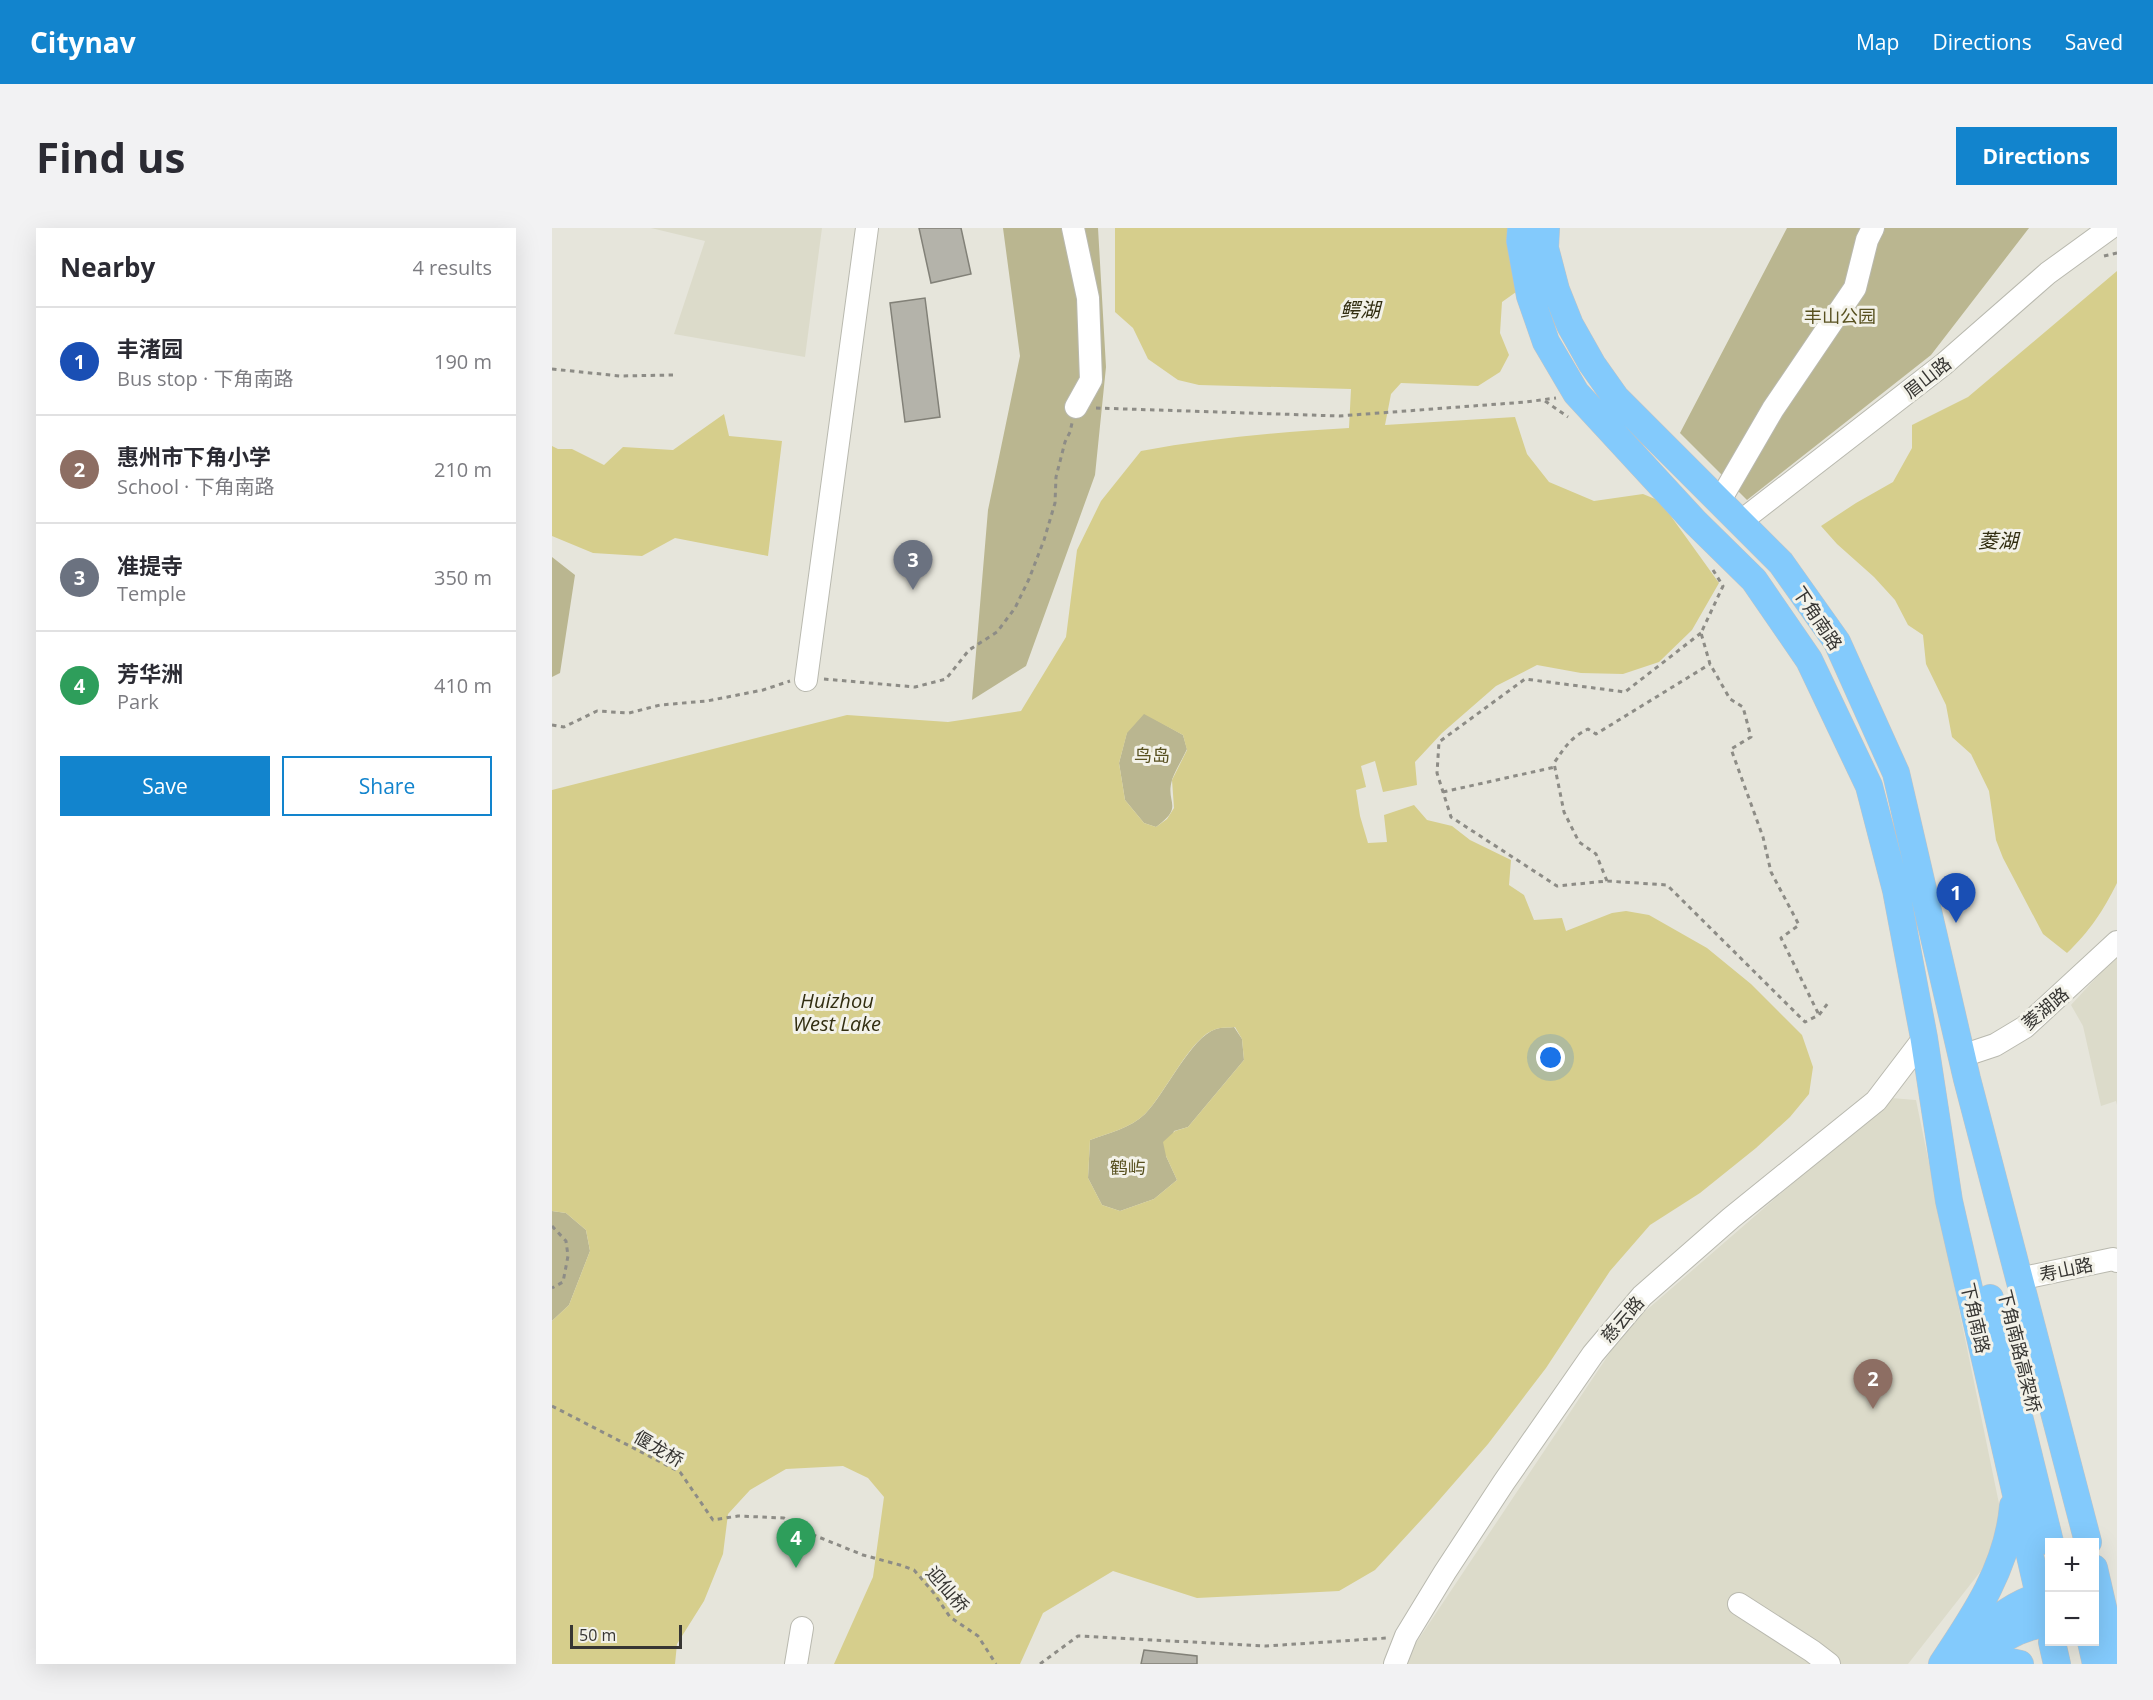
<!DOCTYPE html>
<html lang="en">
<head>
<meta charset="utf-8">
<style>
	:root { --surface:#fff; --page:#f2f2f3; --text:#2b2b33; --muted:#7c7c81; --line:#e1e1e2; --accent:#1284cd }
	body { margin:0; font-family:"Open Sans","Noto Sans SC",sans-serif; background:var(--page); color:var(--text) }
	.controls { position:absolute; right:18px; bottom:18px; display:grid; overflow:hidden; border-radius:0px; box-shadow:0 6px 24px #0002 }
	.controls button { width:54px; height:54px; display:grid; place-items:center; padding:0; border:0; border-bottom:2px solid var(--line); background:var(--surface); color:var(--text); font:30px sans-serif }
	.scale { position:absolute; left:18px; bottom:15px; width:112px; box-sizing:border-box; padding-left:6px; border:3px solid #373633; border-top:0; font-size:16px; line-height:21px; white-space:nowrap; color:#373633; -webkit-text-stroke:4px #f3f2e9; paint-order:stroke }
	.you { position:absolute; left:999px; top:830px; width:21px; height:21px; margin:-15px; border:4px solid #fff; border-radius:50%; background:#1a73e8; box-shadow:0 0 0 9px #1a73e833 }
	.badge { display:grid; place-items:center; width:39px; height:39px; border-radius:50%; background:var(--accent); color:#fff; font-size:20px; font-weight:700 }
	.pin { position:absolute; translate:-50% -50px; filter:drop-shadow(0 2px 3px #0008) }
	.pin::after { content:''; position:absolute; top:32px; width:21px; height:18px; background:inherit; clip-path:polygon(0 0,100% 0,50% 100%) }
	.list { margin:0; padding:0; list-style:none }
	h2 { display:flex; justify-content:space-between; align-items:center; height:78px; margin:0; padding:0 24px; font-size:26px }
	h2 small { font-size:20px; font-weight:400; color:var(--muted) }
	.list li { display:grid; grid-template-columns:39px 1fr auto; gap:18px; align-items:center; box-sizing:border-box; height:108px; padding:0 24px; border-top:2px solid var(--line) }
	.list b { display:block; font-size:22px; white-space:nowrap }
	.list p { margin:0; font-size:20px; white-space:nowrap; color:var(--muted) }
	.list em { font-size:20px; font-style:normal; color:var(--muted) }
	.actions { display:flex; gap:12px; padding:18px 24px }
	.actions a { flex:1; padding:14px 0; border:2px solid var(--accent); border-radius:0px; text-align:center; font-size:21px; color:var(--accent) }
	.actions .main { background:var(--accent); color:#fff }
	.map { position:relative; flex:none; width:1565px; height:1436px; overflow:hidden; border-radius:0px }
	header { display:flex; align-items:center; gap:36px; box-sizing:border-box; height:84px; padding:0 30px; background:var(--accent); color:#fff }
	header strong { font-size:28px }
	nav { display:flex; gap:33px; margin-inline-start:auto; font-size:21px }
	.intro { display:flex; align-items:center; justify-content:space-between; box-sizing:border-box; height:144px; padding:0 36px }
	h1 { margin:0; font-size:42px }
	.button { padding:15px 27px; border-radius:0px; background:var(--accent); color:#fff; font-size:21px; font-weight:700 }
	main { display:flex; gap:36px; padding:0 36px }
	aside { flex:1; background:var(--surface); border-radius:0px; box-shadow:0 6px 24px #0002 }
	.map>svg:first-child { display:block }
	.built { fill:#dcdbca }
	.green { fill:#bab690 }
	.water { fill:#d6ce8c; fill-rule:evenodd }
	.building { fill:#b4b3aa; stroke:#828178; stroke-width:1.5 }
	.lines { fill:none; stroke-linecap:round; stroke-linejoin:round }
	.minor-casing { stroke:#b9b9af; stroke-width:24 }
	.major-casing { stroke:#c3c3c2; stroke-width:28 }
	.path { stroke:#8d8c86; stroke-width:3; stroke-dasharray:4.5 4.5; stroke-linecap:butt }
	.minor { stroke:#fff; stroke-width:22 }
	.major { stroke:#83cafc; stroke-width:27 }
	.labels { text-anchor:middle; dominant-baseline:central; stroke-width:6; stroke-linejoin:round; paint-order:stroke }
	.park-label { font-size:18px; fill:#585120; stroke:#f3f2e9 }
	.street-label { font-size:18px; fill:#373633; stroke:#f3f2e9 }
	.water-label { font-size:20px; font-style:italic; fill:#322e11; stroke:#f3f2e9 }
</style>
</head>
<body>
<header>
<strong>Citynav</strong>
<nav><a>Map</a><a>Directions</a><a>Saved</a></nav>
</header>
<div class="intro"><h1>Find us</h1><a class="button">Directions</a></div>
<main>
<aside>
<h2>Nearby<small>4 results</small></h2>
<ul class="list">
<li><span class="badge" style="background:#1a4fb4">1</span><div><b>丰渚园</b><p>Bus stop · 下角南路</p></div><em>190 m</em></li>
<li><span class="badge" style="background:#8d6e63">2</span><div><b>惠州市下角小学</b><p>School · 下角南路</p></div><em>210 m</em></li>
<li><span class="badge" style="background:#6b7280">3</span><div><b>准提寺</b><p>Temple</p></div><em>350 m</em></li>
<li><span class="badge" style="background:#2e9e5b">4</span><div><b>芳华洲</b><p>Park</p></div><em>410 m</em></li>
</ul>
<div class="actions"><a class="main">Save</a><a>Share</a></div>
</aside>
<div class="map">
<svg width="1565" height="1436" viewBox="0 0 1565 1436">
	<rect width="100%" height="100%" fill="#e6e5db"/>
	<path class="built" d="M99 0H270L253 129 122 106 153 13Z
		M1565 727V877L1564 873 1549 878 1531 798 1519 777Z
		M1339 870 1364 872 1451 1295 1432 1339 1356 1436H850L1075 1099Z"/>
	<path class="green" d="M451 0H546L554 139 543 247 474 438 420 472 436 282 468 128Z
		M1235 0H1477L1379 127 1195 272 1128 205Z
		M0 329 23 347 8 445 0 449Z
		M592 485 631 507 635 521C631 530 622 545 620 552 613 576 633 578 604 599L592 595 573 572 567 535 575 504Z
		M682 799 690 811 692 832 636 899 622 903 614 928 625 952 602 971 568 983 550 977 536 950 538 912C556 905 579 900 593 886 613 866 639 809 664 801 669 799 677 800 682 799Z
		M0 983 14 985 34 1002 38 1023 17 1077 0 1093Z"/>
	<path class="water" d="M563 0H960L964 64 950 74 948 105 957 127 948 144 926 158 849 155 839 166 833 197 963 189 975 226 997 254 1042 273 1091 266 1108 273 1167 355 1140 402 1107 434 1071 446 1029 445 985 437 944 458 890 505 863 534 865 557 831 564 823 533 809 538 814 559 804 562 808 588 816 615 835 614 832 587 862 577 875 592 900 598 918 612 959 632 957 657 972 667 982 692 1010 690 1014 703 1060 685 1074 683 1097 687 1155 720 1199 756 1250 807 1261 839 1257 866 1238 889 1204 920 1148 965 1098 997 1058 1043 994 1140 936 1216 882 1278 823 1342 787 1363 645 1370 561 1343 491 1385 468 1436H282L321 1349 332 1269 316 1250 291 1238 234 1241 198 1262 176 1286 171 1326 152 1373 125 1416 123 1436H0V1093L17 1077 38 1023 34 1002 14 985 0 983V562L295 487 396 494 469 483 514 409 525 322 549 273 589 223C658 210 727 204 797 200L799 161 647 157 626 152 596 131 581 100 563 84ZM592 486 631 507 635 522 620 552 622 580 615 591 604 599 592 595 573 572 567 535 575 505ZM683 799 690 811 692 832 636 899 623 903 611 914 614 928 625 952 602 971 568 983 550 977 536 950 538 912C556 905 579 900 593 886 613 866 639 808 664 801 669 799 677 800 683 799Z
		M1565 43V655C1551 683 1538 703 1515 725L1491 706 1451 630 1444 612 1437 563 1419 526 1400 509 1394 477 1374 436 1371 407 1356 397 1343 372 1322 349 1285 316 1269 298 1304 275 1341 254 1360 220V197L1416 169Z
		M172 186 177 208 230 213 216 328 123 310 90 328 41 325 0 308V218L6 221H20L52 237 71 219 121 222Z"/>
	<path class="building" d="M367 0H409L419 46 379 55Z
		M373 70 388 189 353 194 338 75Z
		M592 1422 645 1428V1436H589Z"/>
	<g class="lines">
		<g class="minor-casing">
			<path id="minor" d="M521 0 536 70 539 152 524 179
				M1167 274 1221 181 1303 60 1315 12 1321 0
				M1188 294 1392 136 1496 45 1558 0
				M254 452 315 0
				M1410 828 1443 817 1473 799 1565 714
				M1467 1051 1561 1031 1565 1033
				M1187 1376 1260 1423 1277 1436
				M244 1436 250 1400
				M843 1436 854 1408 893 1344 952 1254 1041 1126 1090 1068 1179 990 1324 873 1372 810"/>
		</g>
		<g class="major-casing">
			<path id="major" d="M969 0 968 13 978 68 994 114 1024 165 1143 294 1202 352 1257 432 1317 558 1344 662 1372 810 1397 973 1487 1367 1498 1403
				M994 0 993 20 1004 62 1018 97 1040 136 1064 170 1229 335 1285 414 1344 545 1415 851 1536 1314
				M1438 1070 1498 1314
				M1542 1340 1564 1436
				M1500 1414 1505 1436
				M1539 1414 1544 1436
				M1408 1422C1431 1402 1466 1368 1498 1367
				M1390 1436C1423 1387 1456 1338 1461 1278
				M1420 1436C1436 1420 1457 1405 1478 1399 1485 1397 1491 1396 1498 1394
				M1431 1436 1454 1433 1468 1436"/>
		</g>
		<path class="path" d="M1552 28 1565 25
			M0 141 68 148 121 147
			M993 173 1016 189
			M544 180 787 188 974 174 1004 170
			M1161 342 1171 358 1149 405 1158 436 1178 471 1191 479 1199 509 1179 521 1211 609 1219 644 1247 697 1229 710 1267 787
			M1149 405 1073 464 973 451 887 514 885 545 899 589 1005 658 1055 653 1115 657 1253 794 1267 787 1276 775
			M272 451 363 459 394 451 417 422 445 404 463 380 477 351 492 312 503 275 504 249 513 214 518 204 520 195
			M0 497 12 499 45 483 77 485 108 477 155 473 211 462 238 453
			M891 564 1003 539
			M1055 653 1044 626 1027 614 1012 584 1002 535C1013 519 1018 510 1036 501L1044 506 1158 436
			M0 998 14 1013 16 1028 11 1054 0 1060
			M0 1178 128 1244 161 1292 186 1288 232 1290 259 1306 311 1327 348 1337 362 1342 381 1364 398 1389 426 1408 444 1436
			M488 1436 526 1408 714 1418 835 1410"/>
		<use href="#minor" class="minor"/>
		<use href="#major" class="major"/>
	</g>
	<g class="labels">
		<g class="park-label">
			<text x="1288" y="88">丰山公园</text>
			<text x="600" y="527">鸟岛</text>
			<text x="576" y="939">鹤屿</text>
		</g>
		<g class="street-label">
			<text transform="translate(1375 149) rotate(-38)">眉山路</text>
			<text transform="translate(1266 390) rotate(56)">下角南路</text>
			<text transform="translate(1493 780) rotate(-40)">菱湖路</text>
			<text transform="translate(1514 1041) rotate(-12)">寿山路</text>
			<text transform="translate(1424 1090) rotate(77)">下角南路</text>
			<text transform="translate(1070 1091) rotate(-49)">慈云路</text>
			<text transform="translate(1468 1123) rotate(76)">下角南路高架桥</text>
			<text transform="translate(107 1220) rotate(30)">偃龙桥</text>
			<text transform="translate(396 1361) rotate(49)">迎仙桥</text>
		</g>
		<g class="water-label">
			<text x="808" y="81">鳄湖</text>
			<text x="1446" y="312">菱湖</text>
			<text x="285" y="772">Huizhou<tspan x="285" dy="23">West Lake</tspan></text>
		</g>
	</g>
</svg>
<div class="controls">
<button>+</button>
<button>−</button>
</div>
<div class="scale">50 m</div>
<div class="you"></div>
<div class="pin badge" style="left:1404px;top:695px;background:#1a4fb4">1</div>
<div class="pin badge" style="left:1321px;top:1181px;background:#8d6e63">2</div>
<div class="pin badge" style="left:361px;top:362px;background:#6b7280">3</div>
<div class="pin badge" style="left:244px;top:1340px;background:#2e9e5b">4</div>
</div>
</main>
</body>
</html>
